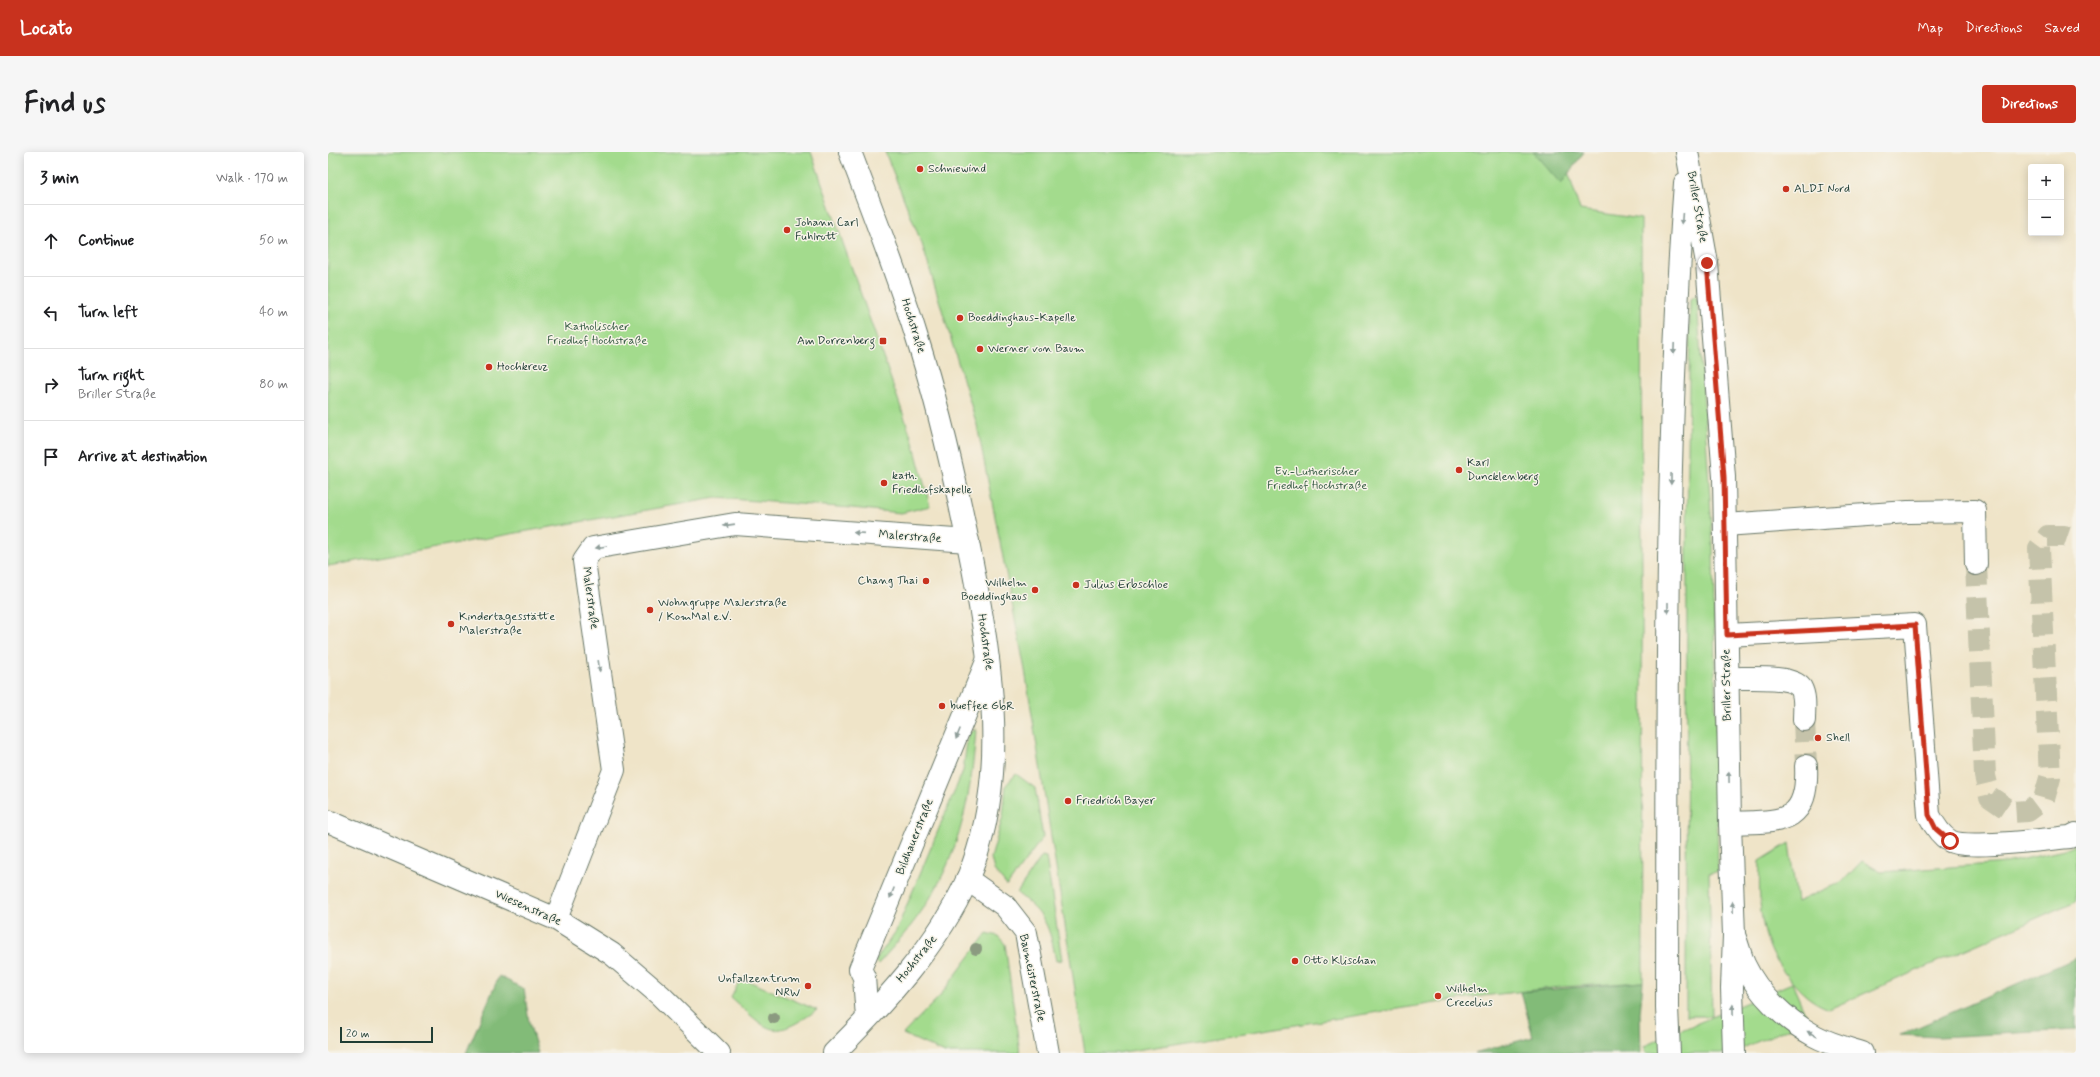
<!DOCTYPE html>
<html lang="en">
<head>
<meta charset="utf-8">
<style>
	:root { --surface:#fff; --page:#f6f6f6; --text:#202124; --muted:#757577; --line:#e0e0e0; --accent:#c8321e }
	body { margin:0; font-family:Mynerve,sans-serif; background:var(--page); color:var(--text) }
	.controls { position:absolute; right:12px; top:12px; display:grid; overflow:hidden; border-radius:4px; box-shadow:0 2px 10px #0003 }
	.controls button { width:36px; height:36px; display:grid; place-items:center; padding:0; border:0; border-bottom:1px solid var(--line); background:var(--surface); color:var(--text); font:20px sans-serif }
	.scale { position:absolute; left:12px; bottom:10px; width:93px; box-sizing:border-box; padding-left:4px; border:2px solid #1f3d34; border-top:0; font-size:11px; line-height:14px; white-space:nowrap; color:#1f3d34; -webkit-text-stroke:3px #f7f3e8; paint-order:stroke }
	.stop { position:absolute; width:12px; height:12px; margin:-9px; border:3px solid #c8321e; border-radius:50%; background:#fff }
	.stop.end { background:#c8321e; border-color:#fff; box-shadow:0 1px 4px #0008 }
	.list { margin:0; padding:0; list-style:none }
	h2 { display:flex; justify-content:space-between; align-items:center; height:52px; margin:0; padding:0 16px; font-size:17px }
	h2 small { font-size:13px; font-weight:400; color:var(--muted) }
	.list li { display:grid; grid-template-columns:26px 1fr auto; gap:12px; align-items:center; box-sizing:border-box; height:72px; padding:0 16px; border-top:1px solid var(--line) }
	.list b { display:block; font-size:15px; white-space:nowrap }
	.list p { margin:0; font-size:13px; white-space:nowrap; color:var(--muted) }
	.list em { font-size:13px; font-style:normal; color:var(--muted) }
	.icon { flex:none; width:22px; height:22px; fill:none; stroke:currentColor; stroke-width:2; stroke-linecap:round; stroke-linejoin:round }
	.map { position:relative; flex:none; width:1748px; height:901px; overflow:hidden; border-radius:4px }
	header { display:flex; align-items:center; gap:24px; box-sizing:border-box; height:56px; padding:0 20px; background:var(--accent); color:#fff }
	header strong { font-size:19px }
	nav { display:flex; gap:22px; margin-inline-start:auto; font-size:14px }
	.intro { display:flex; align-items:center; justify-content:space-between; box-sizing:border-box; height:96px; padding:0 24px }
	h1 { margin:0; font-size:28px }
	.button { padding:10px 18px; border-radius:4px; background:var(--accent); color:#fff; font-size:14px; font-weight:700 }
	main { display:flex; gap:24px; padding:0 24px }
	aside { flex:1; background:var(--surface); border-radius:4px; box-shadow:0 2px 10px #0003 }
	.map>svg:first-child { display:block }
	.green { fill:#a3db8d; stroke:#618c60 }
	.forest { fill:#82bb78; stroke:#507c56 }
	.lines { fill:none; stroke-linecap:round; stroke-linejoin:round }
	.minor-tunnel { stroke:#c5c3aa; stroke-width:22; stroke-dasharray:22 11; stroke-linecap:butt }
	.minor-casing { stroke:#687768; stroke-width:24 }
	.major-casing { stroke:#687768; stroke-width:24 }
	.highway-casing { stroke:#687768; stroke-width:24 }
	.minor { stroke:#fff; stroke-width:22 }
	.major { stroke:#fff; stroke-width:22 }
	.highway { stroke:#fff; stroke-width:22 }
	.tree { fill:#8b9a80 }
	.oneway { fill:#8f9e9a }
	.route { stroke:#c8321e; stroke-width:5 }
	.poi-dot { fill:#c8321e; stroke:#f7f3e8; stroke-width:1.5 }
	.labels { text-anchor:middle; dominant-baseline:central; stroke-width:3; stroke-linejoin:round; paint-order:stroke }
	.poi-label { font-size:12px; fill:#1f3d34; stroke:#f7f3e8; text-anchor:start }
	.street-label { font-size:12px; fill:#1f3d34; stroke:#f7f3e8 }
	.park-label { font-size:12px; fill:#395d46; stroke:#f7f3e8 }
</style>
</head>
<body>
<header>
<strong>Locato</strong>
<nav><a>Map</a><a>Directions</a><a>Saved</a></nav>
</header>
<div class="intro"><h1>Find us</h1><a class="button">Directions</a></div>
<main>
<aside>
<h2>3 min<small>Walk · 170 m</small></h2>
<ul class="list">
<li><svg class="icon" aria-label="ahead" viewBox="0 0 24 24"><path d="M12 20V5M6 11l6-6 6 6"/></svg><div><b>Continue</b></div><em>50 m</em></li>
<li><svg class="icon" aria-label="left" viewBox="0 0 24 24"><path d="M17 20v-9H6M10 6l-5 5 5 5"/></svg><div><b>Turn left</b></div><em>40 m</em></li>
<li><svg class="icon" aria-label="right" viewBox="0 0 24 24"><path d="M7 20v-9h11M14 6l5 5-5 5"/></svg><div><b>Turn right</b><p>Briller Straße</p></div><em>80 m</em></li>
<li><svg class="icon" aria-label="arrive" viewBox="0 0 24 24"><path d="M6 21V4h12l-3 4 3 4H6"/></svg><div><b>Arrive at destination</b></div></li>
</ul>
</aside>
<div class="map">
<svg width="1748" height="901" viewBox="0 0 1748 901">
	<rect width="100%" height="100%" fill="#f7f3e8"/>
	<filter id="ink" filterUnits="userSpaceOnUse"><feTurbulence type="fractalNoise" baseFrequency=".025" numOctaves="2"/><feDisplacementMap in="SourceGraphic" scale="8" xChannelSelector="R" yChannelSelector="G"/><feConvolveMatrix kernelMatrix="1 2 1 2 8 2 1 2 1" color-interpolation-filters="sRGB"/></filter>
	<filter id="wash" filterUnits="userSpaceOnUse"><feTurbulence type="fractalNoise" baseFrequency=".012" numOctaves="4" result="noise"/><feDisplacementMap in="SourceGraphic" scale="16" xChannelSelector="R" yChannelSelector="G"/><feGaussianBlur stdDeviation="0.9" result="paint"/><feColorMatrix in="noise" values="0 0 0 0 0 0 0 0 0 0 0 0 0 0 0 0 0 1.4 0 .05"/><feComposite in="paint" operator="in"/></filter>
	<g filter="url(#wash)">
		<rect width="100%" height="100%" fill="#efe4c8"/>
		<path class="green" d="M0 0H483L585 290 602 354 573 361 524 356 388 346 0 414Z
			M557 0H1234L1252 58 1313 67 1315 830 1232 835 1146 845 789 901H757L697 518 649 273 594 92Z
			M1367 144 1369 146 1385 393 1390 720 1381 721 1384 864H1358L1359 387 1362 147Z
			M648 577C644 638 633 699 599 751 585 773 567 793 550 812L547 809 568 779 635 619 640 582Z
			M688 622 707 636 715 685 679 734 666 718 663 706 675 664 678 633Z
			M1461 691 1469 750 1515 729 1534 709 1553 720 1678 711 1736 698 1748 693V749L1501 857C1486 851 1477 844 1466 832 1432 797 1430 756 1432 709Z
			M714 704 718 705 734 808 728 809C721 772 718 764 689 741Z
			M659 781 670 784 677 792 692 901H617L575 882 612 844Z
			M413 826 489 858C442 890 443 880 403 846Z
			M1464 831 1480 868 1403 901H1319L1316 894Z"/>
		<path class="forest" d="M1205 0H1256L1233 32Z
			M1748 806V878L1610 885 1572 883Z
			M171 824 196 837 201 870 210 901H138Z
			M1315 830 1312 861 1313 901H1146L1205 885 1193 840Z"/>
	</g>
	<g filter="url(#ink)">
		<g class="lines">
			<path class="minor-tunnel" d="M1648 412 1657 624 1662 645 1684 660 1700 659 1716 647 1722 626 1711 396 1720 384H1736L1748 388
				M1476 568 1478 614"/>
			<g class="minor-casing">
				<path id="minor" d="M1397 373 1580 360 1647 359 1648 412
					M1399 483 1587 473 1601 663C1606 673 1612 683 1622 689 1639 698 1719 687 1742 685L1748 682
					M1399 526C1416 527 1463 522 1473 536 1478 545 1476 558 1476 568
					M0 669 228 767 284 802 332 843 391 901
					M1402 671C1450 669 1481 675 1478 614
					M639 727 677 754 698 781 720 901
					M228 767 286 618 256 409 265 396 407 372 640 389
					M539 866 536 825 532 817 660 507"/>
			</g>
			<g class="major-casing">
				<path id="major" d="M1359 0 1379 111 1396 325 1402 671 1406 783 1404 836 1406 901
					M506 901C555 852 611 792 639 728 682 628 664 514 644 411 629 334 612 258 588 183 569 121 545 61 522 0
					M1341 901 1339 855C1340 581 1336 305 1357 31"/>
			</g>
			<g class="highway-casing">
				<path id="highway" d="M1406 783C1410 793 1412 803 1416 812 1430 842 1459 869 1487 884 1502 892 1518 896 1534 901"/>
			</g>
			<use href="#minor" class="minor"/>
			<use href="#major" class="major"/>
			<use href="#highway" class="highway"/>
		</g>
		<g class="tree">
			<circle cx="648" cy="797" r="6"/>
			<circle cx="446" cy="866" r="6"/>
		</g>
		<defs><path id="oneway-solid" d="M-6-.8H1V-3.2L6.5 0L1 3.2V.8H-6Z"/></defs>
		<g class="oneway">
			<use href="#oneway-solid" transform="translate(1354 67) rotate(94)"/>
			<use href="#oneway-solid" transform="translate(1346 197) rotate(92)"/>
			<use href="#oneway-solid" transform="translate(1343 327) rotate(91)"/>
			<use href="#oneway-solid" transform="translate(401 373) rotate(172)"/>
			<use href="#oneway-solid" transform="translate(531 381) rotate(-176)"/>
			<use href="#oneway-solid" transform="translate(273 395) rotate(170)"/>
			<use href="#oneway-solid" transform="translate(1340 456) rotate(90)"/>
			<use href="#oneway-solid" transform="translate(271 514) rotate(82)"/>
			<use href="#oneway-solid" transform="translate(630 582) rotate(112)"/>
			<use href="#oneway-solid" transform="translate(1401 625) rotate(-91)"/>
			<use href="#oneway-solid" transform="translate(564 741) rotate(112)"/>
			<use href="#oneway-solid" transform="translate(1405 755) rotate(-92)"/>
			<use href="#oneway-solid" transform="translate(1405 858) rotate(-91)"/>
			<use href="#oneway-solid" transform="translate(1484 882) rotate(-151)"/>
		</g>
	</g>
	<g class="lines" filter="url(#ink)">
		<path class="route" d="M1379 111 1396 325 1399 483 1587 473 1601 663 1608 677 1622 689"/>
	</g>
	<g class="poi-dot">
		<circle cx="592" cy="17" r="4"/>
		<circle cx="1458" cy="37" r="4"/>
		<circle cx="459" cy="78" r="4"/>
		<circle cx="632" cy="166" r="4"/>
		<rect x="551" y="185" width="8" height="8" rx="2"/>
		<circle cx="652" cy="197" r="4"/>
		<circle cx="161" cy="215" r="4"/>
		<circle cx="1131" cy="318" r="4"/>
		<circle cx="556" cy="331" r="4"/>
		<circle cx="598" cy="429" r="4"/>
		<circle cx="748" cy="433" r="4"/>
		<circle cx="707" cy="438" r="4"/>
		<circle cx="322" cy="458" r="4"/>
		<circle cx="123" cy="472" r="4"/>
		<circle cx="614" cy="554" r="4"/>
		<circle cx="1490" cy="586" r="4"/>
		<circle cx="740" cy="649" r="4"/>
		<circle cx="967" cy="809" r="4"/>
		<circle cx="480" cy="834" r="4"/>
		<circle cx="1110" cy="844" r="4"/>
	</g>
	<g class="labels">
		<g class="poi-label">
			<text x="600" y="17">Schniewind</text>
			<text x="1466" y="37">ALDI Nord</text>
			<text x="467" y="71">Johann Carl<tspan x="467" dy="14">Fuhlrott</tspan></text>
			<text x="640" y="166">Boeddinghaus-Kapelle</text>
			<text x="547" y="189" text-anchor="end">Am Dorrenberg</text>
			<text x="660" y="197">Werner von Baum</text>
			<text x="169" y="215">Hochkreuz</text>
			<text x="1139" y="311">Karl<tspan x="1139" dy="14">Duncklenberg</tspan></text>
			<text x="564" y="324">kath.<tspan x="564" dy="14">Friedhofskapelle</tspan></text>
			<text x="590" y="429" text-anchor="end">Chang Thai</text>
			<text x="699" y="431" text-anchor="end">Wilhelm<tspan x="699" dy="14">Boeddinghaus</tspan></text>
			<text x="756" y="433">Julius Erbschloe</text>
			<text x="330" y="451">Wohngruppe Malerstraße<tspan x="330" dy="14">/ KomMal e.V.</tspan></text>
			<text x="131" y="465">Kindertagesstätte<tspan x="131" dy="14">Malerstraße</tspan></text>
			<text x="622" y="554">bueffee GbR</text>
			<text x="1498" y="586">Shell</text>
			<text x="748" y="649">Friedrich Bayer</text>
			<text x="975" y="809">Otto Klischan</text>
			<text x="472" y="827" text-anchor="end">Unfallzentrum<tspan x="472" dy="14">NRW</tspan></text>
			<text x="1118" y="837">Wilhelm<tspan x="1118" dy="14">Crecelius</tspan></text>
		</g>
		<g class="street-label">
			<text transform="translate(1369 55) rotate(80)">Briller Straße</text>
			<text transform="translate(585 174) rotate(72)">Hochstraße</text>
			<text transform="translate(582 385) rotate(4)">Malerstraße</text>
			<text transform="translate(262 446) rotate(82)">Malerstraße</text>
			<text transform="translate(657 490) rotate(82)">Hochstraße</text>
			<text transform="translate(1399 533) rotate(-91)">Briller Straße</text>
			<text transform="translate(587 685) rotate(-68)">Bildhauerstraße</text>
			<text transform="translate(200 756) rotate(24)">Wiesenstraße</text>
			<text transform="translate(589 807) rotate(-51)">Hochstraße</text>
			<text transform="translate(704 826) rotate(78)">Baumeisterstraße</text>
		</g>
		<g class="park-label">
			<text x="269" y="175">Katholischer<tspan x="269" dy="14">Friedhof Hochstraße</tspan></text>
			<text x="989" y="320">Ev.-Lutherischer<tspan x="989" dy="14">Friedhof Hochstraße</tspan></text>
		</g>
	</g>
</svg>
<div class="controls">
<button>+</button>
<button>−</button>
</div>
<div class="scale">20 m</div>
<div class="stop" style="left:1622px;top:689px"></div>
<div class="stop end" style="left:1379px;top:111px"></div>
</div>
</main>
</body>
</html>
